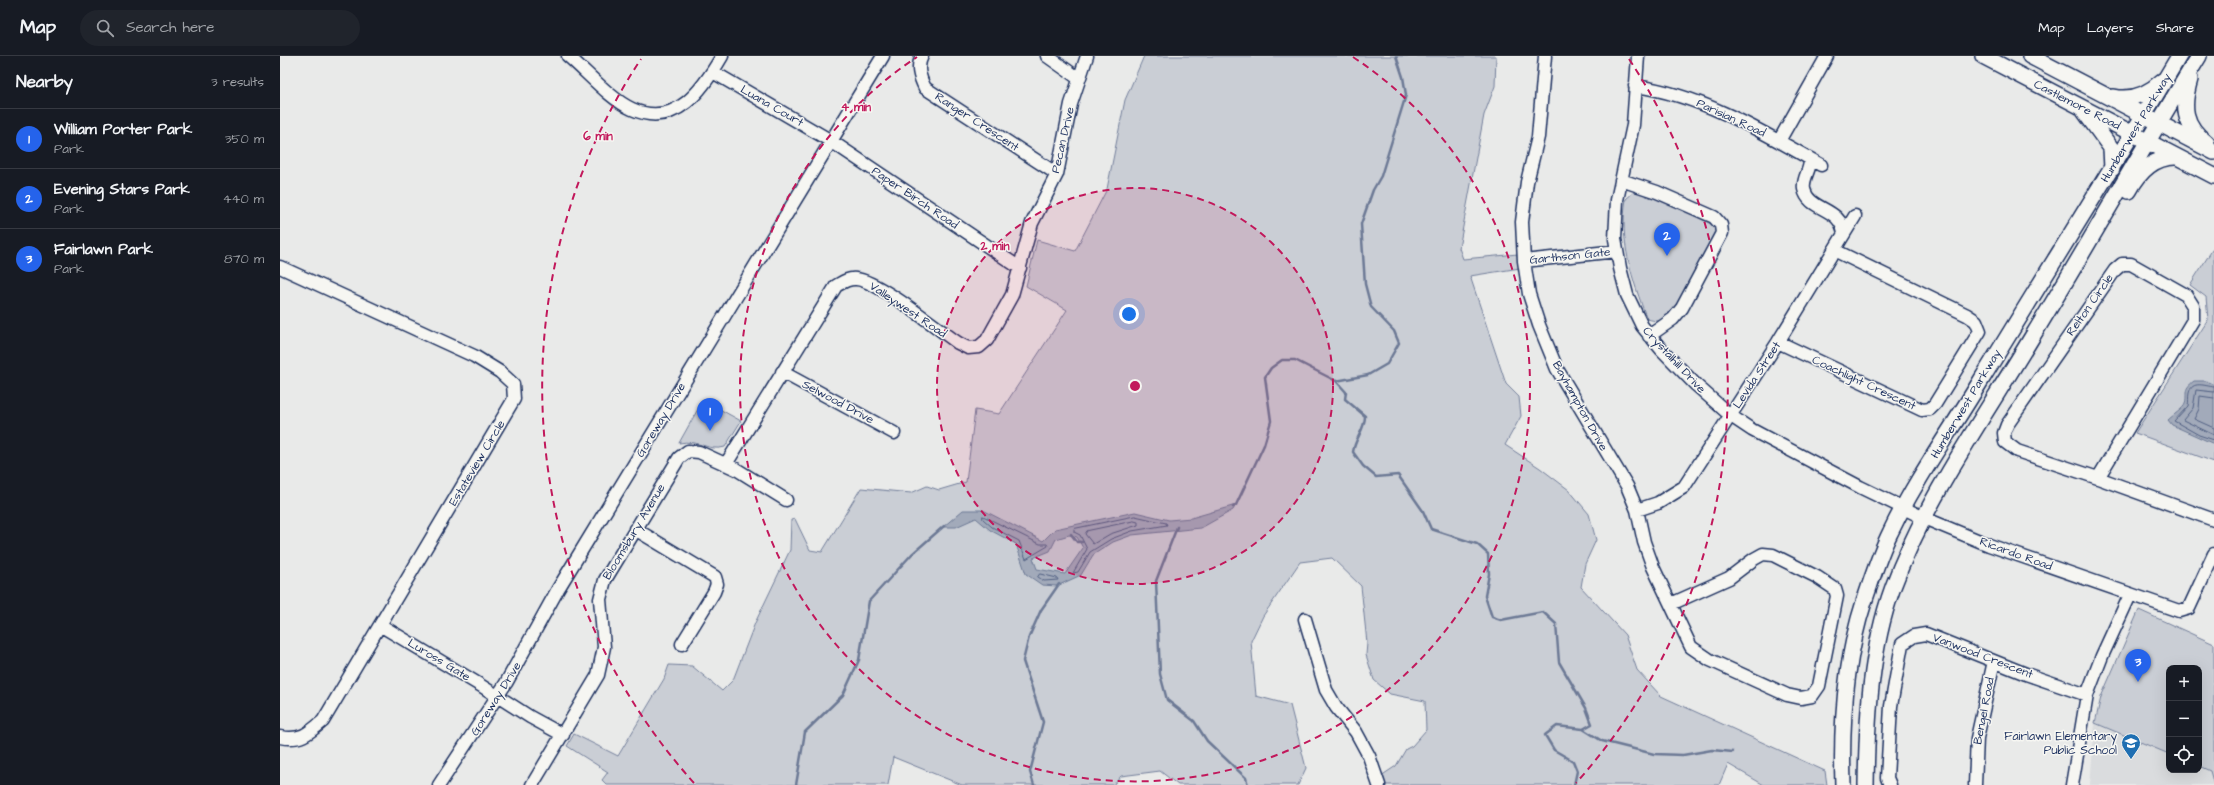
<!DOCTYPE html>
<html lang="en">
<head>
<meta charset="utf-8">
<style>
	:root { --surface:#171b24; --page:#20242c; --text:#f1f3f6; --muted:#9ea1a6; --line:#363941; --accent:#2563eb }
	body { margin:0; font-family:"Architects Daughter",sans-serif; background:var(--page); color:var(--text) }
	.controls { position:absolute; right:12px; bottom:12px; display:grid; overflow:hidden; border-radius:8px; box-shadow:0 4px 16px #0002 }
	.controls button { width:36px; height:36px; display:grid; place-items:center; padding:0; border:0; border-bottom:1px solid var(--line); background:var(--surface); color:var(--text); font:20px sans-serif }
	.you { position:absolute; left:849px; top:258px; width:14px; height:14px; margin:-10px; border:3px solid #fff; border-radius:50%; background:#1a73e8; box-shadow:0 0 0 6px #1a73e833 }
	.badge { display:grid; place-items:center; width:26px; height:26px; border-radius:50%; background:var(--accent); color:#fff; font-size:13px; font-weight:700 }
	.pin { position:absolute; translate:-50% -33px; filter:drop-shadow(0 1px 2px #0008) }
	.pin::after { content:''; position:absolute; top:21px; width:14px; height:12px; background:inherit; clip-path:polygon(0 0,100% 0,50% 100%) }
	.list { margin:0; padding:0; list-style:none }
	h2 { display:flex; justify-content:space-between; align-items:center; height:52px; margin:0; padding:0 16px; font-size:17px }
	h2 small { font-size:13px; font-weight:400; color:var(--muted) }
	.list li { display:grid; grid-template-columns:26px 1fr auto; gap:12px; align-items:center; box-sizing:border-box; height:60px; padding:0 16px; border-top:1px solid var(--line) }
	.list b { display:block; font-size:15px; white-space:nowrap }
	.list p { margin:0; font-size:13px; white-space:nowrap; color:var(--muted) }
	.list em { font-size:13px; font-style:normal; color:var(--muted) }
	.icon { flex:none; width:22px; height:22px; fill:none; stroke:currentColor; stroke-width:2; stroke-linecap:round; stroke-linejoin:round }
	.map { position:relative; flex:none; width:1934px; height:729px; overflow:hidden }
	header { display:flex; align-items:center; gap:24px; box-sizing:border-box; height:56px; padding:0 20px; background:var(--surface); border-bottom:1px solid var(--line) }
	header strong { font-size:19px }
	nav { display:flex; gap:22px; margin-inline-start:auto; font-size:14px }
	.search { width:280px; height:36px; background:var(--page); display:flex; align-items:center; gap:10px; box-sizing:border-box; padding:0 14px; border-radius:22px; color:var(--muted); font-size:15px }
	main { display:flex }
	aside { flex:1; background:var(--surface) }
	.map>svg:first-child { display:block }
	.built { fill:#dadcde }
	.green { fill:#caced5; stroke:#727e9a }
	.water { fill:#a2aaba; stroke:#6c7995; fill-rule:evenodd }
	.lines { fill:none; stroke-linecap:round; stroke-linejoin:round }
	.shore { stroke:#516083; stroke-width:1 }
	.stream { stroke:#6c7995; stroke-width:2.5 }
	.minor-casing { stroke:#1b2f5e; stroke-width:15 }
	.major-casing { stroke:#1b2f5e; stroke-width:18 }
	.minor { stroke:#f6f6f2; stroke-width:12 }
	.major { stroke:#f6f6f2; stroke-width:15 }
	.ring { fill:none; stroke:#c2185b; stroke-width:2; stroke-dasharray:7 5 }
	.labels { text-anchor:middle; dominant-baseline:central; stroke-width:3; stroke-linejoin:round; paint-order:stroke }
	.street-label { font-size:12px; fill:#1b2f5e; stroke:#f6f6f2 }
	.poi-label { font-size:12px; fill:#1b2f5e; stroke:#f6f6f2; text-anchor:end }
	.centre { fill:#c2185b; stroke:#f6f6f2; stroke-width:2 }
	.ring-label { font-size:12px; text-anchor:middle; font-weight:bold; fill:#c2185b; stroke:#f6f6f2; stroke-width:3; stroke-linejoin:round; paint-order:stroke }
</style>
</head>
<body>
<header>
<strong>Map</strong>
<div class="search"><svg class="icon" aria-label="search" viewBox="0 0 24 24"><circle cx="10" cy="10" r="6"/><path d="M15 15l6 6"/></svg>Search here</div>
<nav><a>Map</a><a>Layers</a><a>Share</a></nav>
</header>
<main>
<aside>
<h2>Nearby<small>3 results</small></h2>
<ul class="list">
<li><span class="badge">1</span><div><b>William Porter Park</b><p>Park</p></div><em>350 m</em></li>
<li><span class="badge">2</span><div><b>Evening Stars Park</b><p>Park</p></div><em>440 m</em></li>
<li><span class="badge">3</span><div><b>Fairlawn Park</b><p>Park</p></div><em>870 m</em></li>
</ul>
</aside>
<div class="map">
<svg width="1934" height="729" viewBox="0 0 1934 729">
	<rect width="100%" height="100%" fill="#e9eae9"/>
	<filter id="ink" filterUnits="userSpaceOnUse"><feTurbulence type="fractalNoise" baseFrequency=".025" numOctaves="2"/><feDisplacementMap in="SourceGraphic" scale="8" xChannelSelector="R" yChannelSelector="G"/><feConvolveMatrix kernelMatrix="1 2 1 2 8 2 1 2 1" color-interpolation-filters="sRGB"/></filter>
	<g filter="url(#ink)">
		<path class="built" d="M1815 667 1889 698V714H1919V710L1930 715 1934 729H1810Z"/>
		<path class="green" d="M864 0H1216L1215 30 1204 59 1179 192 1183 203 1238 198 1240 212 1190 220 1226 328 1239 341 1241 360 1225 389 1260 412 1289 434 1309 458 1316 484 1305 508 1301 531 1345 579 1357 614 1381 640 1545 715 1547 729H1484L1448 708 1439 729H1104L1101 720 1116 710 1126 693 1132 690 1146 674 1145 645 1110 638 1094 624 1086 599 1087 587 1081 530 1052 502 1020 506 983 560 971 585 976 640 1010 649 1026 712 1018 729H898L880 715 841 720 833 729H682L613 701 608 729H327L322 724 328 716 287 690 294 678 338 700 384 623 389 609 412 610 442 635 453 624 475 567 510 494 511 464 515 463 530 494 542 496 581 432 631 437 647 430 659 434 686 426 695 354 719 358 787 254 746 230 757 184 795 195 827 133 845 44Z
			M1354 136H1367L1433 169 1437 175C1426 196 1402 253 1382 264 1377 266 1372 264 1367 263 1352 223 1339 185 1346 143Z
			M1934 191V406L1855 377 1928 264 1926 241 1910 229Z
			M423 344 461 365 445 391C429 396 418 383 399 387Z
			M1859 554 1934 588V729L1930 715 1919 710V612H1889V698L1815 667 1821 641Z"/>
		<path class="water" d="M1914 325H1926L1934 329V388L1892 369 1888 364C1892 360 1904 352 1905 348 1908 337 1902 334 1914 325Z
			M956 449 953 454 921 472 852 479 833 486 813 499 801 519 777 530 762 529 746 518 736 488 710 474 696 462 676 471H663L683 454H703L763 485 775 473 855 456 889 464 911 462ZM789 479 797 481 803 492 785 518 757 513 753 502 770 495 776 483Z"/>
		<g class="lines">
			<path class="shore" d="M1934 331C1925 330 1912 324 1909 337 1908 341 1909 346 1908 350L1894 365 1919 379 1934 384
				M1934 336 1916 334 1913 352 1903 364 1934 379
				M1934 342 1920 340 1919 353 1914 363 1934 372
				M703 460 760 488H767L768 490 746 503 739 485 712 471 703 463Z
				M855 460 886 467 887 469 852 475 831 483 810 496 798 516 793 517 807 493 800 479 794 476V473Z
				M854 465 858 466V469L830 478 813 488 805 478 807 475Z
				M760 518 777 522 778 524 764 525 758 521Z"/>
			<path class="stream" d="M1056 325 1088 319 1107 308 1119 287 1114 275 1091 251 1085 228 1081 168 1093 134 1101 120 1126 39 1123 21 1116 0
				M953 451 956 449 984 389 991 365 985 321 991 312 1002 304H1015L1056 325 1066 336 1065 343 1085 360C1085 374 1075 382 1073 396L1083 410 1096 421 1118 419 1143 455 1151 473 1197 488 1208 498 1209 518 1205 540 1212 561 1221 564 1263 556 1276 568 1279 606 1306 652 1312 668 1303 673
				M897 471 876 525 880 618 887 644 914 665 927 685 966 722 968 729
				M791 478 797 486H802
				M516 729 525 676 563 639 579 604 589 545 632 498 664 470
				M754 729 750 716 763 666 743 605 749 581 761 554 779 528
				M1294 729 1297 715 1293 705 1274 694 1265 679 1277 670 1303 673 1322 685 1374 698 1403 699 1432 694 1453 696"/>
			<g class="minor-casing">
				<path id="minor" d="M288 0C307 16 330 43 352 53 396 73 423 33 442 0
					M642 0C636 11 640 22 645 32L777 118
					M767 0 798 22
					M1265 0 1258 81 1247 126 1242 166 1244 205 1249 238 1259 269 1277 313 1347 430 1357 454 1364 486 1373 511 1411 591 1430 604 1507 639 1521 642 1532 640 1539 630 1557 540 1555 533 1537 521 1493 499 1483 498 1474 503 1449 522 1391 548
					M1358 0 1353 69 1337 144 1335 183 1340 212 1347 239 1362 270 1381 293 1416 329 1451 360 1472 374 1580 431 1644 462 1709 489 1899 555 1909 552 1934 498
					M433 16 551 85 740 212
					M1355 30C1422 39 1483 76 1541 109
					M1499 85 1547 0
					M1530 103C1531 114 1522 122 1524 133 1529 156 1561 150 1564 178
					M1341 124 1377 136 1434 161 1441 169 1442 177 1402 252 1393 263 1369 280
					M1244 205 1337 195
					M0 211 194 300 220 316 233 328 234 343 43 665C28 678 20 685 0 681
					M1498 286 1642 354 1650 353 1655 348 1700 275 1696 265 1687 259 1554 194
					M502 316 614 377
					M446 408 556 230C563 226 568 222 576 223 597 224 658 273 678 287L688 292 699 291 707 284 732 239 752 167 777 118 791 48 807 0
					M1818 422 1913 264V250L1906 239 1851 208H1842L1835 214 1727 369 1724 377 1725 386 1737 395 1818 422 1934 464
					M1357 454 1378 447 1404 431 1498 286 1575 160
					M355 473 435 521 437 528 434 536 402 588
					M1025 563 1046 634 1056 651 1076 676 1089 700 1099 729
					M100 569 200 629 250 661 283 679
					M159 729 226 627 278 533 603 0
					M252 729 318 619 324 591 320 543 325 524 399 402 408 395 419 396 456 413 506 444
					M1610 729 1607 722 1611 650 1622 588 1634 580 1646 578 1746 618 1807 639
					M1695 729 1697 682 1714 605
					M1792 729 1807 639 1822 600 1850 539"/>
			</g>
			<g class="major-casing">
				<path id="major" d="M1703 0 1934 120
					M1750 0 1934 96
					M1910 23C1902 50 1903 69 1927 87
					M1834 41C1852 45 1869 37 1882 25
					M1804 55 1831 92 1832 113
					M1849 135C1859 116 1875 100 1897 101
					M1563 729C1561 669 1565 604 1584 546 1592 523 1599 499 1610 477 1635 424 1670 376 1700 326 1766 217 1834 110 1899 0
					M1586 729C1587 663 1590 594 1613 531 1645 444 1704 361 1752 281 1809 188 1862 93 1919 0"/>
			</g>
			<use href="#minor" class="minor"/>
			<use href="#major" class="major"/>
		</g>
	</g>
	<circle cx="855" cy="330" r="198" fill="#c2185b" fill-opacity=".12"/>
	<g class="ring">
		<circle cx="855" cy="330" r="198"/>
		<path d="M1073 1A395 395 0 1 1 637 1"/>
		<path d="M414 727A593 593 0 0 1 361 3M1349 3A593 593 0 0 1 1296 727"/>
	</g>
	<defs>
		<g id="school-pin" transform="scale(1)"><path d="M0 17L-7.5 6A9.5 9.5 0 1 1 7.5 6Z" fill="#1f6fb2" stroke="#f6f6f2"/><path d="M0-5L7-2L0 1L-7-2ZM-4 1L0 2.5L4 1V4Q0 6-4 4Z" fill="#fff"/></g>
	</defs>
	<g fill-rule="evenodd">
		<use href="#school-pin" x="1851" y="687"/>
	</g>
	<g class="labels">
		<g class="street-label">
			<text transform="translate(1797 49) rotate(27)">Castlemore Road</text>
			<text transform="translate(492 50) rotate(30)">Luana Court</text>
			<text transform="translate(1451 62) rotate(25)">Parisian Road</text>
			<text transform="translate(697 66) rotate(33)">Ranger Crescent</text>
			<text transform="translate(1856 72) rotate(-59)">Humberwest Parkway</text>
			<text transform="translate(783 84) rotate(-77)">Pecan Drive</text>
			<text transform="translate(635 142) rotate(34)">Paper Birch Road</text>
			<text transform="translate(1290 200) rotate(-6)">Garthson Gate</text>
			<text transform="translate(1810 249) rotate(-55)">Relton Circle</text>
			<text transform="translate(628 254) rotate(34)">Valleywest Road</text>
			<text transform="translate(1394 304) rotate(47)">Crystalhill Drive</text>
			<text transform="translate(1477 319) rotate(-57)">Levida Street</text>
			<text transform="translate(1584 327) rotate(25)">Coachlight Crescent</text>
			<text transform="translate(558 346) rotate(28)">Selwood Drive</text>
			<text transform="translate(1686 348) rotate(-59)">Humberwest Parkway</text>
			<text transform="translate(1300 350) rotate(61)">Bayhampton Drive</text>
			<text transform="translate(381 364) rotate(-59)">Goreway Drive</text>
			<text transform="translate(197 407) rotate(-59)">Estateview Circle</text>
			<text transform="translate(354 476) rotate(-59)">Bloomsbury Avenue</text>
			<text transform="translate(1736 498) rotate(20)">Ricardo Road</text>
			<text transform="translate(1703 600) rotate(21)">Vanwood Crescent</text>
			<text transform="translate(159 604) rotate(31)">Luross Gate</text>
			<text transform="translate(216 643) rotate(-58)">Goreway Drive</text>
			<text transform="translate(1704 655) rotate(-79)">Bengel Road</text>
		</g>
		<g class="poi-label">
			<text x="1837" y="680">Fairlawn Elementary<tspan x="1837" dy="14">Public School</tspan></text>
		</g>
	</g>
	<circle cx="855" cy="330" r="6" class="centre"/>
	<g class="ring-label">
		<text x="576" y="55">4 min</text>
		<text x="318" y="84">6 min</text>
		<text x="715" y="194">2 min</text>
	</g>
</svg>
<div class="controls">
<button>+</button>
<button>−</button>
<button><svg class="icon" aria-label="locate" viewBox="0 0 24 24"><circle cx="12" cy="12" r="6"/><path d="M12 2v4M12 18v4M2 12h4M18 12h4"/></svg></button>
</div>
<div class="you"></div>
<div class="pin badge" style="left:430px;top:375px">1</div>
<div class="pin badge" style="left:1387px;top:200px">2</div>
<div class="pin badge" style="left:1858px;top:626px">3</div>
</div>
</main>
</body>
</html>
